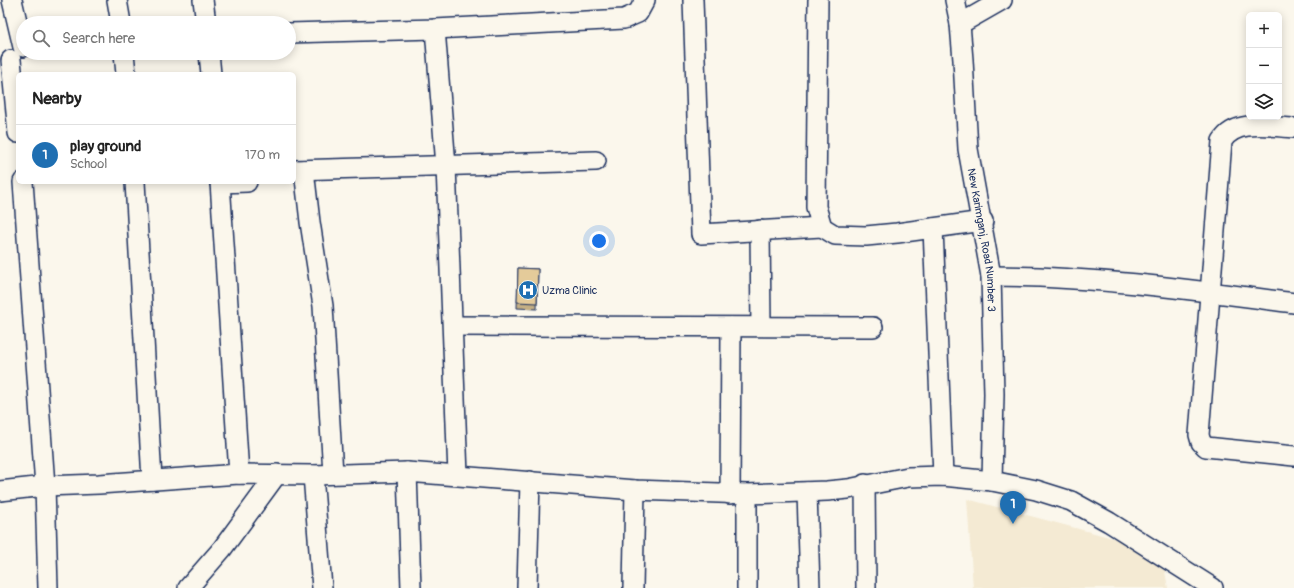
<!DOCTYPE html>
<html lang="en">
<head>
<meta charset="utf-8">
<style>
	:root { --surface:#fff; --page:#f6f6f6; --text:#222; --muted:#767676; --line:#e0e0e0; --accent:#1f6fb2 }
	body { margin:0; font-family:Pangolin,sans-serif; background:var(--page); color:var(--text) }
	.controls { position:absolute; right:12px; top:12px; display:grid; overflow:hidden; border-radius:6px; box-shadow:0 2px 10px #0003 }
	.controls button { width:36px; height:36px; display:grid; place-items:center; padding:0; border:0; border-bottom:1px solid var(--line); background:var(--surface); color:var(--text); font:20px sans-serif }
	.you { position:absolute; left:599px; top:241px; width:14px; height:14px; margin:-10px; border:3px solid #fff; border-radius:50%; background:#1a73e8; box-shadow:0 0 0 6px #1a73e833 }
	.badge { display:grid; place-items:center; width:26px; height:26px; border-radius:50%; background:var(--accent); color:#fff; font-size:13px; font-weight:700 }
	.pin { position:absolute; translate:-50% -33px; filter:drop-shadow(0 1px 2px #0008) }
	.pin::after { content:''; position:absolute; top:21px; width:14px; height:12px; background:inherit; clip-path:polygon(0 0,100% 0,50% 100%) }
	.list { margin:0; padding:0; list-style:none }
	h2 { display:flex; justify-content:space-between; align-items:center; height:52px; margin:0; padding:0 16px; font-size:17px }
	h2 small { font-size:13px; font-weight:400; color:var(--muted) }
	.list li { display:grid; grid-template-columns:26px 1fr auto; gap:12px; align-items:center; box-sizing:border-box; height:60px; padding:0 16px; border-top:1px solid var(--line) }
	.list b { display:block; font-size:15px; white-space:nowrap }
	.list p { margin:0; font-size:13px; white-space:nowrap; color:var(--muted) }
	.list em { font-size:13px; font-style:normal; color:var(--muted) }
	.icon { flex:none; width:22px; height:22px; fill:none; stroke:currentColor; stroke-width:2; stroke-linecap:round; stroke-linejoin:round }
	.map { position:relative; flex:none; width:1294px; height:588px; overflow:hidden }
	.search { position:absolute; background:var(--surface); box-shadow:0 2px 10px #0003; left:16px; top:16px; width:280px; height:44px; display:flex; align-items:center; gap:10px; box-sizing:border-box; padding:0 14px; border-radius:22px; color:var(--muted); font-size:15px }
	.panel { position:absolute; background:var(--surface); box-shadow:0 2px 10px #0003; left:16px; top:72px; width:280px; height:112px; border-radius:6px }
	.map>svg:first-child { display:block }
	.built { fill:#f4ead3 }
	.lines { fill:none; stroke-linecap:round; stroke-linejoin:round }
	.street-casing { stroke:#1b2f5e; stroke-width:22 }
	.street { stroke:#fbf7ec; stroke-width:19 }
	.wall { fill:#c4af84; stroke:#1b2f5e }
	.building { fill:#e4cb9a; stroke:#1b2f5e }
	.labels { text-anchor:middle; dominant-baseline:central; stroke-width:4; stroke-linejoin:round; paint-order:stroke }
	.street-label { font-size:11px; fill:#1b2f5e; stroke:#fbf7ec }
	.poi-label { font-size:11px; fill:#1b2f5e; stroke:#fbf7ec; text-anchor:start }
</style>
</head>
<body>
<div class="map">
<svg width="1294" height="588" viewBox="0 0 1294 588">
	<rect width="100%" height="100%" fill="#fbf7ec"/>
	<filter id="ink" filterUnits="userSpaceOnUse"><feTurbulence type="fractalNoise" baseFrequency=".025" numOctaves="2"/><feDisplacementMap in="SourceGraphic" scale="8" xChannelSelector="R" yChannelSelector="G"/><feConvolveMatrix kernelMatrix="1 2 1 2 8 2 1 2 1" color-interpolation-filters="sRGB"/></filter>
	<g filter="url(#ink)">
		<path class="built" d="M967 499 1150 548 1162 555 1168 588H973Z"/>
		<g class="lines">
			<g class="street-casing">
				<g id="street">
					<path d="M12 0 23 47"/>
					<path d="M117 0 121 23"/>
					<path d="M203 0 206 23"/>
					<path d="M693 0 701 234 822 227"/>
					<path d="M818 0 816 207 822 227 835 235 866 236 897 233 983 221"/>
					<path id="s1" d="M955 0 960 24 963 60 968 149 991 276 994 394 992 481"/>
					<path d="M960 24 1002 0"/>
					<path d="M435 29 446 166 458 475"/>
					<path d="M289 33 435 29 624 19 638 13 645 0"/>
					<path d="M124 53 126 74"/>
					<path d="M209 53 211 74"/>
					<path d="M11 60 18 133"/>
					<path d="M1294 128C1271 127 1236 118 1222 141L1199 435 1201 442 1206 447 1294 456"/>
					<path d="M294 170 596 161"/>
					<path d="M304 170 310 222 323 306 333 474"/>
					<path d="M23 182 45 486 48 588"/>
					<path d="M135 182 152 480"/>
					<path d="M220 182 239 474"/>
					<path d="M220 183 247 182"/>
					<path d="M933 228 943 476"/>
					<path d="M760 230 761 326"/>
					<path d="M991 276C1093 276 1194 290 1294 303"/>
					<path d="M453 326 873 327"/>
					<path d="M407 472 411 588"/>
					<path d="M313 475 322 588"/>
					<path d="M865 484 866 588"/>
					<path d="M0 491 45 486 99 484 239 474 313 475 407 472 635 490 747 494 827 491 848 489 908 477 943 476 992 481 1036 490 1071 501 1109 522 1213 588"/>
					<path d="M807 492 810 588"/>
					<path d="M730 494 731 327"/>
					<path d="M747 494V588"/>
					<path d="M188 588 222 549 277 474"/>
					<path d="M527 588 530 481"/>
					<path d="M633 588 635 490"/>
				</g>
			</g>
			<use href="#street" class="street"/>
		</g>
		<path class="wall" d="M518 268 538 269 537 309 517 308Z"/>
		<path class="building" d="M518 268 538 269 537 303 517 302Z"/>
	</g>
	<defs>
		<g id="hospital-disc" transform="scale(1)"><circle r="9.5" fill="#1f6fb2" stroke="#fbf7ec"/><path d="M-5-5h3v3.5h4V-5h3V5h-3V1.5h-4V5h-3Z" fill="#fff"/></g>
	</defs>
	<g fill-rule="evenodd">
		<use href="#hospital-disc" x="528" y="290"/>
	</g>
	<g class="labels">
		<g class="street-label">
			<text stroke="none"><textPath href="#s1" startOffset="242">New Karimganj, Road Number 3</textPath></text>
		</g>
		<g class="poi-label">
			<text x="542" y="290">Uzma Clinic</text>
		</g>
	</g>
</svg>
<div class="controls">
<button>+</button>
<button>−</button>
<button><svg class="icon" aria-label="layers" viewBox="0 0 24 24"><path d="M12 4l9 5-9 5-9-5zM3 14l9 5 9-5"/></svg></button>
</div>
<div class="you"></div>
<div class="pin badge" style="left:1013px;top:524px">1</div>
<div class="search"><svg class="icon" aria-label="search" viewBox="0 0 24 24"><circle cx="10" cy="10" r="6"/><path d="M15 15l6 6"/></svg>Search here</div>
<section class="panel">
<h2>Nearby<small></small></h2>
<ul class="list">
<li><span class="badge">1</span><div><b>play ground</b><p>School</p></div><em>170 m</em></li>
</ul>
</section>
</div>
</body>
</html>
